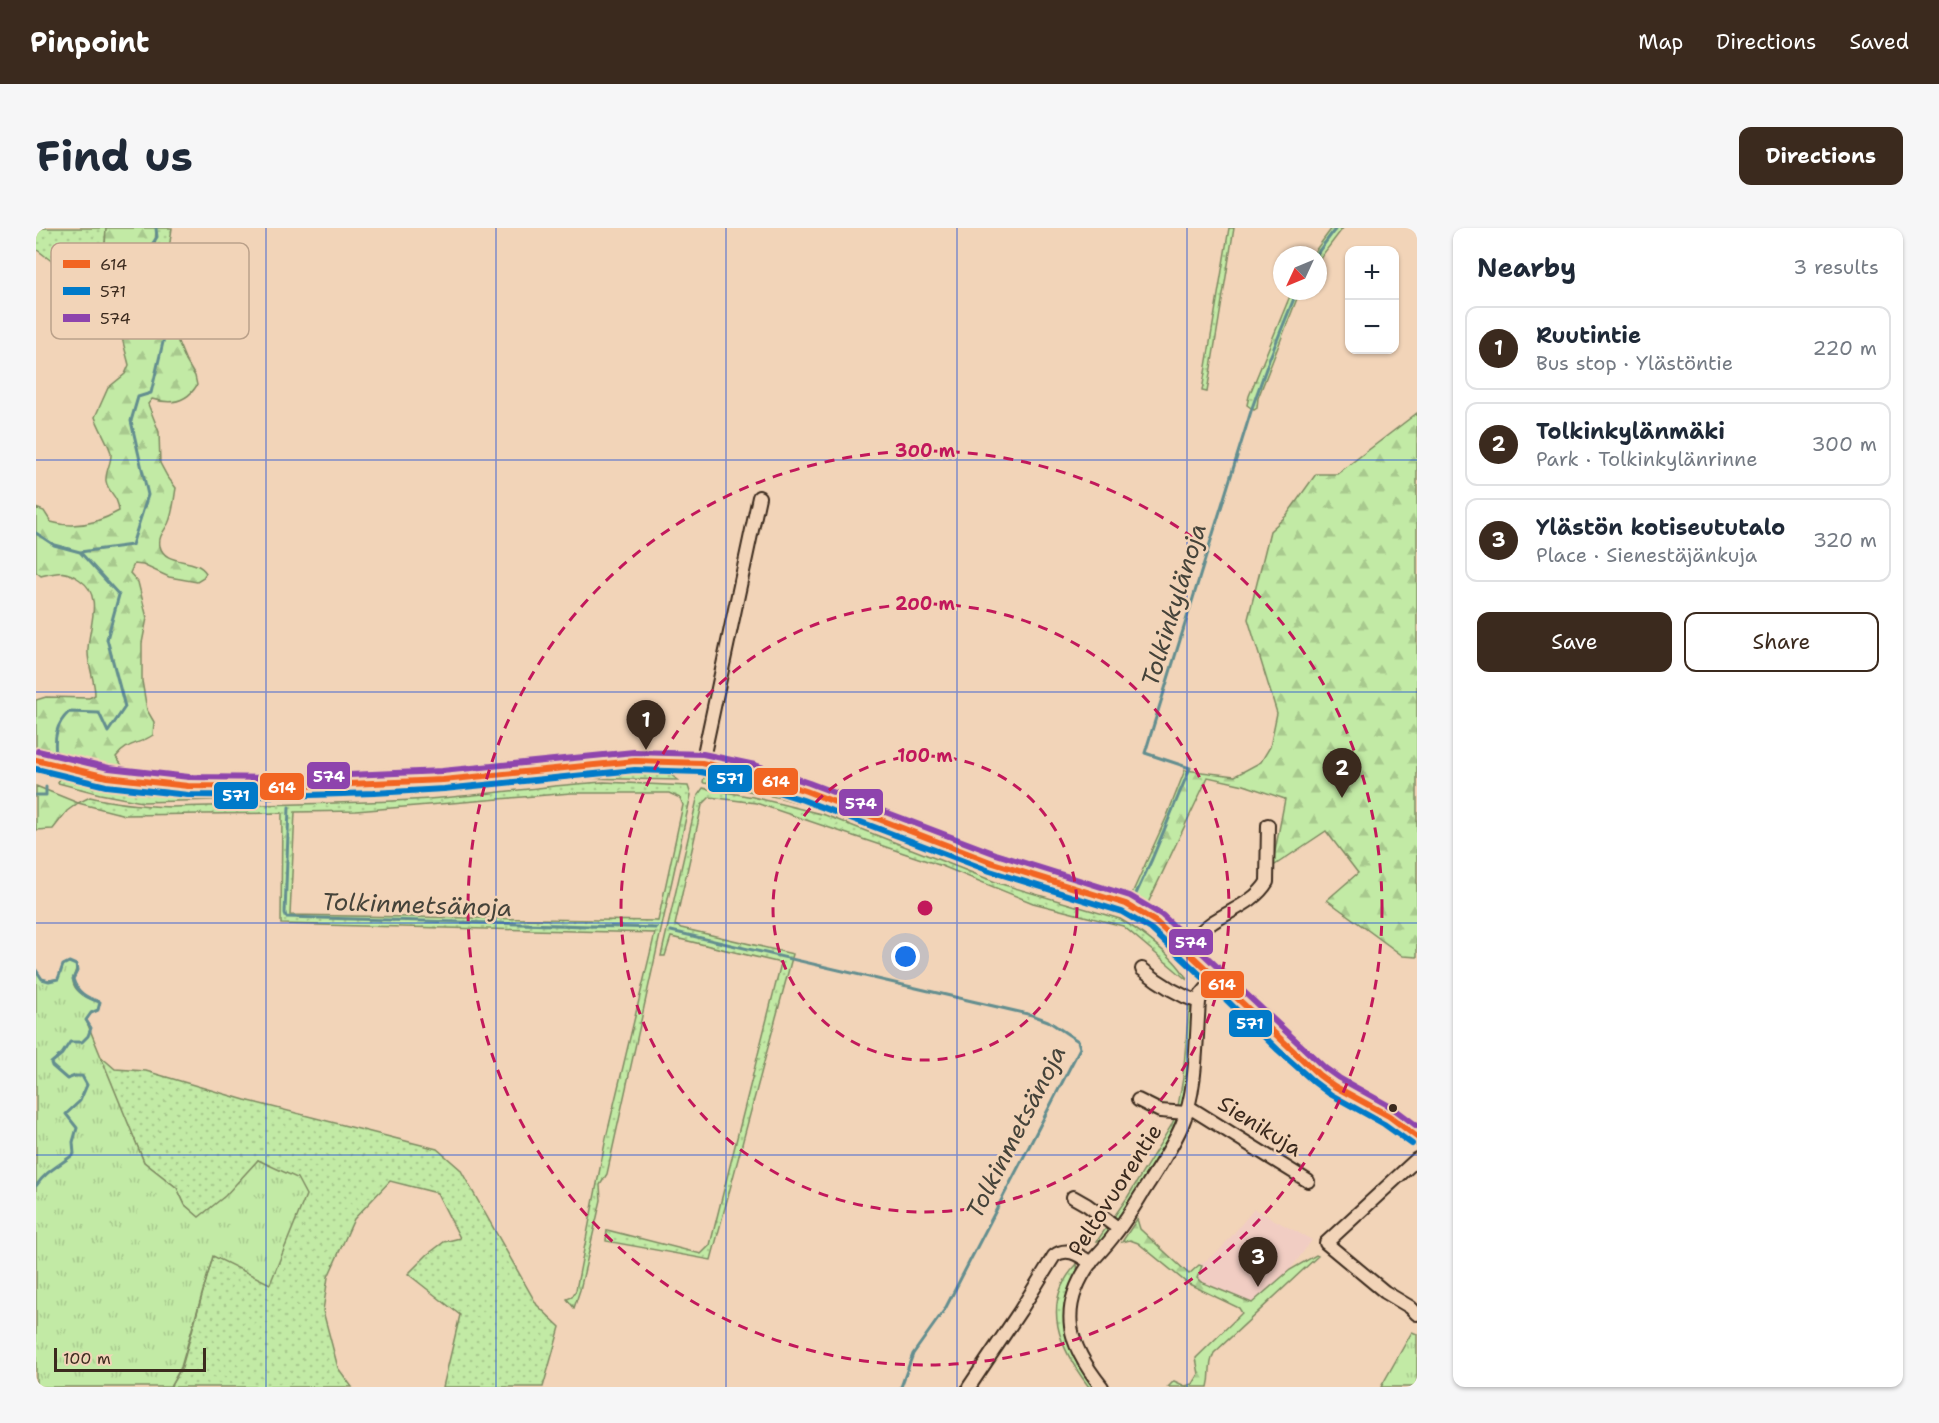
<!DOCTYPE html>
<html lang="en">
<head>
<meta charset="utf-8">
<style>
	:root { --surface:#fff; --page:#f6f6f7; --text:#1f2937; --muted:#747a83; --line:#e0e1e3; --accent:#3b2a1e }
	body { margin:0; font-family:"Shantell Sans",sans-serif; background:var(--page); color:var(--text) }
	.controls { position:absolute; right:18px; top:18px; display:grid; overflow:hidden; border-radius:12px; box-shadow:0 2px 4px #0004 }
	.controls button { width:54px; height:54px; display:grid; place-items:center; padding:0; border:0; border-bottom:2px solid var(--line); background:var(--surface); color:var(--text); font:30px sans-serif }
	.compass { position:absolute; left:1237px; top:18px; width:54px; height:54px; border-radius:50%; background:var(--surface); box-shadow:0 2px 4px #0004; rotate:226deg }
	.scale { position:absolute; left:18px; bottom:15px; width:152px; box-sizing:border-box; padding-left:6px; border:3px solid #3b2a1e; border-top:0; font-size:16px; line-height:21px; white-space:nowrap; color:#3b2a1e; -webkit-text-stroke:4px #f2d4b8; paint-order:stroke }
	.you { position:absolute; left:870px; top:729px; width:21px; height:21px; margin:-15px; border:4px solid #fff; border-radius:50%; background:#1a73e8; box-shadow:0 0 0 9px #1a73e833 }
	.badge { display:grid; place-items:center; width:39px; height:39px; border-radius:50%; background:var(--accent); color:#fff; font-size:20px; font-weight:700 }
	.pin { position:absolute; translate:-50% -50px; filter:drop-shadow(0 2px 3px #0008) }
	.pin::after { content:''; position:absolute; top:32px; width:21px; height:18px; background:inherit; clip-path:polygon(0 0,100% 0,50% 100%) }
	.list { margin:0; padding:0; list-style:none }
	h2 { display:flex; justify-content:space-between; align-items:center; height:78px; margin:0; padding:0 24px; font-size:26px }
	h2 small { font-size:20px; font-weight:400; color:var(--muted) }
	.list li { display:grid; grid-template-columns:39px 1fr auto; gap:18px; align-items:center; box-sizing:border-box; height:84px; margin:0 12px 12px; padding:0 12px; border:2px solid var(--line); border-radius:12px }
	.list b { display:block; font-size:22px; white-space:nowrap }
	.list p { margin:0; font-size:20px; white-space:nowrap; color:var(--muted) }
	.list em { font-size:20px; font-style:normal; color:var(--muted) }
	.actions { display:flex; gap:12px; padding:18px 24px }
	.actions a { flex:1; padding:14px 0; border:2px solid var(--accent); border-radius:12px; text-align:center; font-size:21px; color:var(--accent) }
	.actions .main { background:var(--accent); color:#fff }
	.map { position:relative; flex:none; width:1381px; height:1159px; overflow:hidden; border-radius:12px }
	header { display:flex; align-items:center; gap:36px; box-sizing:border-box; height:84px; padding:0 30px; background:var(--accent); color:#fff }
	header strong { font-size:28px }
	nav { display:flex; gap:33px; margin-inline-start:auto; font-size:21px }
	.intro { display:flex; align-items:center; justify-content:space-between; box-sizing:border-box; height:144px; padding:0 36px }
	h1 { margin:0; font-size:42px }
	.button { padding:15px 27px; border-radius:12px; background:var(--accent); color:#fff; font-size:21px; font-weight:700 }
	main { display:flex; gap:36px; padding:0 36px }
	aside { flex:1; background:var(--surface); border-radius:12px; box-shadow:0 2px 4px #0004 }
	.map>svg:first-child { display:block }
	.built { fill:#f1cdc3 }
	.grass { fill:url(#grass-dots); stroke:#7e8a62; stroke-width:1.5; fill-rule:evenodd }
	.forest { fill:url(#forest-firs); stroke:#7e8a62; stroke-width:1.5 }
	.park { fill:url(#park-tufts); stroke:#7e8a62; stroke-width:1.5 }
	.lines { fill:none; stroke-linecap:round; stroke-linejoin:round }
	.stream { stroke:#648e8f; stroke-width:3 }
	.minor-casing { stroke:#3b2a1e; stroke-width:16 }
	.major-casing { stroke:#3b2a1e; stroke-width:20 }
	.minor { stroke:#f2d4b8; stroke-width:12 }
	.major { stroke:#fae180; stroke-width:15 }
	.bus-1-casing { stroke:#f2d4b8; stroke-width:10 }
	.bus-2-casing { stroke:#f2d4b8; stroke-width:10 }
	.bus-3-casing { stroke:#f2d4b8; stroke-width:10 }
	.bus-1 { stroke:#f26522; stroke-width:6 }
	.bus-2 { stroke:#007ac9; stroke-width:6 }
	.bus-3 { stroke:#8e44ad; stroke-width:6 }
	.grid { fill:none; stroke:#1d4ed8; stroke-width:1.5; stroke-opacity:0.55 }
	.ring { fill:none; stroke:#c2185b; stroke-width:3; stroke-dasharray:10 8 }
	.bus-dot { fill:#3b2a1e; stroke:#f2d4b8; stroke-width:2 }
	.labels { text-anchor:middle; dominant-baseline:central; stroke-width:5; stroke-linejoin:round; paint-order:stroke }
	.street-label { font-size:22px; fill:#3b2a1e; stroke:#f2d4b8 }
	.water-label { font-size:24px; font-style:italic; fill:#45433a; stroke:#f2d4b8 }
	.key { fill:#f2d4b8; stroke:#bba18a; stroke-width:1.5 }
	.key-label { font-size:16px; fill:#3b2a1e }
	.centre { fill:#c2185b; stroke:#f2d4b8; stroke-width:3 }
	.ring-label { font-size:18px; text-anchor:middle; font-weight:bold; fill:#c2185b; stroke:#f2d4b8; stroke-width:5; stroke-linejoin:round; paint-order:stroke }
	.line-badge { stroke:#f2d4b8; stroke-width:2 }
	.badge-label { font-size:16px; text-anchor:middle; font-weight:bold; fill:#fff }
</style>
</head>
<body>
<header>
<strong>Pinpoint</strong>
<nav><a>Map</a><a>Directions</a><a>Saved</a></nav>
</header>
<div class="intro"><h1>Find us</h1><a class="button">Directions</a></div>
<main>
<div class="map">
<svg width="1381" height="1159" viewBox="0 0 1381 1159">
	<defs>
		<pattern id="grass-dots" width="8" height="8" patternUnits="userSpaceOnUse" patternTransform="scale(1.5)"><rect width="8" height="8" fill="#c2eaa5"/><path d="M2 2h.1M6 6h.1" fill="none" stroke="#a8c98e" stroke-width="1.8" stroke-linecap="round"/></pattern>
		<pattern id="forest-firs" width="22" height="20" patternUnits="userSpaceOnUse" patternTransform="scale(1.5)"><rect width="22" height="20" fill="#c2eaa5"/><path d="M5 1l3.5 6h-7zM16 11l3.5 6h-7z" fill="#a8c98e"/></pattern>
		<pattern id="park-tufts" width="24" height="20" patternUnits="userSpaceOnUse" patternTransform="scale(1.5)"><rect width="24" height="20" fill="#c2eaa5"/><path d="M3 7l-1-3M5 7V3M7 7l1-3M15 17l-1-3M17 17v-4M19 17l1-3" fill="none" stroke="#a8c98e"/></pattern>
	</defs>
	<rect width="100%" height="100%" fill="#f2d4b8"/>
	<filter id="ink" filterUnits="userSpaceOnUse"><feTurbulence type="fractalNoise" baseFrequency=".0167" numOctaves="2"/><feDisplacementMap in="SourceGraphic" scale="12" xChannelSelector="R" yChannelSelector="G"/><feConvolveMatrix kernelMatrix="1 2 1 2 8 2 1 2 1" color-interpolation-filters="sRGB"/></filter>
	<g filter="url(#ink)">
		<path class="built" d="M1218 981 1276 1012 1254 1042 1216 1075 1165 1054 1161 1050 1165 1038 1163 1037 1183 1023Z"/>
		<path class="grass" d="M0 0H70L66 72 0 21Z
			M120 0H136L132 28 119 20Z
			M1193 0H1198L1171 164 1166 163Z
			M1296 0H1307L1282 33V27H1276Z
			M1256 63H1264L1222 170 1221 180 1218 182 1211 177 1213 168Z
			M615 540 632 545 642 552 540 550 377 567 106 574 64 566 22 555 25 545 241 565 377 562 575 542Z
			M674 544 698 554V559L668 555 667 554 669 545Z
			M568 554 652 558 655 567 571 946 564 957 565 972 544 1062 538 1080 531 1071 536 1069 540 1062 570 910 619 705 245 696 246 585 89 587 42 575 54 569C81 576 107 578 136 579 225 576 315 577 405 570 459 566 513 557 568 554ZM535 565H633L644 570 647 577 622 693 254 687 259 584 320 583Z
			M704 556 745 561 957 642 1012 660 1068 676 1091 685 1119 703 1149 732 1146 734 1144 733 1109 699 1080 685 953 646 800 585 745 570 703 561Z
			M667 560 717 569 789 587 962 655 1084 691C1103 702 1143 732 1151 752L1087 698 997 675 906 638 720 575 674 569 666 577 639 697 645 700 757 726 675 1032 570 1013 571 1002 665 1026 674 1017 745 735 635 709 629 728H625L662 567Z
			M1154 766 1156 793 1153 844 1151 861 1143 890 1114 943 1081 995 1066 1013H1061L1091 970 1135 898 1141 884 1147 850Z
			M63 827 79 841 110 843 209 872 401 921 424 941 501 1077 524 1099 507 1159H407L424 1087 372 1046 392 1026 408 1014 424 1010 401 965 354 953 318 991 292 1049 287 1083 302 1140 316 1159H134L146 1139 177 1028 235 939 222 932 173 999 149 977 141 960 108 934Z
			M1041 1036 1042 1046 1030 1102 1037 1127 1059 1159H1053C1024 1121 1003 1076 1041 1036Z"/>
		<path class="forest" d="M70 0H120L119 20 132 28 134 49 145 80 142 99V114L150 133 159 148 161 157C151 174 135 177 116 171L112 176 123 204 124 235 131 248 140 260C138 271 137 286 132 296 128 303 122 309 124 318 129 339 160 328 170 345L166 351 161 354 133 349 107 337 98 336 94 345 102 354 111 390 106 415V453L111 482 118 494 117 507C104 516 90 515 80 529L88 540 43 535 0 524V472L10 469 53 470 59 467C59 451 51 437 52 421 53 397 68 368 44 352 29 341 22 344 5 348L0 344V280L8 283 15 294C38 301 62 295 83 283 82 267 72 265 70 253 69 244 76 234 75 225 74 219 62 198 59 189L72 160 89 146 93 137 86 110 90 92 86 84 66 72Z
			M1381 185V729L1367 728 1291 672 1322 645 1290 603 1236 639 1249 571 1208 557 1172 549 1112 675 1094 670 1131 588 1149 542 1199 548 1225 534 1234 519 1241 485 1212 391 1234 303 1250 288 1280 246H1301Z
			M0 558 42 575 31 583 17 601 0 602Z
			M1101 991 1104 1001 1153 1046 1163 1037 1166 1038 1161 1050 1165 1054 1216 1075 1254 1042 1280 1027 1282 1028 1178 1125C1171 1140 1176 1145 1172 1159H1132L1138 1153 1149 1158 1157 1156 1163 1146 1160 1130 1206 1085 1203 1080 1151 1055 1102 1015 1094 1012 1086 1014Z"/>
		<path class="park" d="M33 734 40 737C41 744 37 746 37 752 37 765 54 771 64 774L62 782 55 785 50 792 108 934 141 960 149 977 163 989 189 968 222 932 261 950 270 967 234 1056 177 1028 145 1139 134 1159H0V742L6 751 13 752 22 751 27 737Z
			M1376 1104 1381 1106V1159H1345Z"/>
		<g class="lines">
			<path class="stream" d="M1280 27 1300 0
				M0 305 18 317 44 324
				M20 527C18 509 20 496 33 484L63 485 72 504 89 479 71 411 83 367 44 324 96 317 112 267 95 193 102 169 115 165 128 110 115 79 90 55 121 9 120 0
				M0 567H10V559
				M253 579 249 685 250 689 621 700
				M1099 668 1116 631 1154 540 1109 525 1216 180 1233 132 1261 63
				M635 703 996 787 1012 793 1042 813 1044 820 909 1081 877 1126 865 1159
				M0 742 6 751 13 753 22 751 27 737 33 734 40 737 41 743 37 751C41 765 51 770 64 774L62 782 55 785 50 792 55 800 52 808 46 814H34L26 826 15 835 16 838 31 851 39 848H46L51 857 44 873 30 886 41 900 37 914 38 926C24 937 10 943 0 958"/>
			<g class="minor-casing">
				<path id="minor" d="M666 535 723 269
					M1147 719C1157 711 1167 701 1177 694 1195 682 1219 674 1231 654L1232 597
					M1106 741C1123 755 1142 767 1163 774
					M1102 872 1124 883 1151 885
					M1153 879 1272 953
					M1381 931 1290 1015 1349 1064 1374 1079 1381 1086
					M1037 969 1051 977 1083 1001
					M933 1159 984 1083 1018 1028C1031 1018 1043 1027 1055 1035
					M1066 1159C1032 1117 1021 1081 1055 1034 1063 1025 1072 1016 1079 1006 1091 991 1101 973 1112 956 1124 937 1137 918 1146 897 1161 863 1160 811 1163 774L1165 767 1180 749"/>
			</g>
			<g class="major-casing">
				<path id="major" d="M0 532 71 549 152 558 243 559 337 556 407 552 599 533 666 535 716 546 770 563 957 635 1090 676 1120 694 1133 706 1180 749 1248 816 1283 847 1298 858 1353 888 1381 909"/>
			</g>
			<use href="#minor" class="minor"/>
			<use href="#major" class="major"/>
			<g class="bus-1-casing">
				<path id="bus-1" d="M0 532 71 549 152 558 243 559 407 552 599 533 666 535 716 546 770 563 957 635 1090 676 1120 694 1283 847 1298 858 1353 888 1381 909"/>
			</g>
			<g class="bus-2-casing">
				<path id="bus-2" d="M0 541 70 558 152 567 243 568 338 565 408 561 599 542 665 544 714 555 767 572 954 643 1086 684 1115 701 1174 756 1242 822 1278 854 1294 866 1348 896 1376 916"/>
			</g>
			<g class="bus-3-casing">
				<path id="bus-3" d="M2 523 73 540 153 549 243 550 406 543 598 524 667 526 719 537 773 555 960 626 1094 668 1126 687 1289 840 1303 850 1357 880 1381 898"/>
			</g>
			<use href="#bus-1" class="bus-1"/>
			<use href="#bus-2" class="bus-2"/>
			<use href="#bus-3" class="bus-3"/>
		</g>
	</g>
	<path class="grid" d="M230 0V1159M460 0V1159M690 0V1159M921 0V1159M1151 0V1159M0 232H1381M0 464H1381M0 695H1381M0 927H1381"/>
	<g class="ring">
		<circle cx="889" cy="680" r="152"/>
		<circle cx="889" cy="680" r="304"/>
		<circle cx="889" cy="680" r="457"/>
	</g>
	<circle class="bus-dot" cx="1357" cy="880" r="5"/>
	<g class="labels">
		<g class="street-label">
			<text transform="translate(1224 898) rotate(32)">Sienikuja</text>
			<text transform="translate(1079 962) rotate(-57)">Peltovuorentie</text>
		</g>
		<g class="water-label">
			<text transform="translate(1138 377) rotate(-73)">Tolkinkylänoja</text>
			<text transform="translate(381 677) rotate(2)">Tolkinmetsänoja</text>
			<text transform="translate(980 904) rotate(-63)">Tolkinmetsänoja</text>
		</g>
	</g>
	<rect x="15" y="15" width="198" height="96" rx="9" class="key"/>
	<rect x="27" y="32" width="27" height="8" fill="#f26522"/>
	<rect x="27" y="59" width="27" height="8" fill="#007ac9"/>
	<rect x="27" y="86" width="27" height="8" fill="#8e44ad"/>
	<g class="key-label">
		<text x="64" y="42">614</text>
		<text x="64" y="69">571</text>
		<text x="64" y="96">574</text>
	</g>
	<circle cx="889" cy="680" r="9" class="centre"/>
	<g class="ring-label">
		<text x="889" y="229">300 m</text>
		<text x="889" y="382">200 m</text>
		<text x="889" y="534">100 m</text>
	</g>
	<g class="line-badge">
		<rect x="270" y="533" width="45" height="29" rx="6" fill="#8e44ad"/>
		<rect x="671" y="536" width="46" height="29" rx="6" fill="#007ac9"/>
		<rect x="717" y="539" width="46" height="29" rx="6" fill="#f26522"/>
		<rect x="223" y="544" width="46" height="29" rx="6" fill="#f26522"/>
		<rect x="177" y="553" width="46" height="29" rx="6" fill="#007ac9"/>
		<rect x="802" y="560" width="46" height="29" rx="6" fill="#8e44ad"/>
		<rect x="1132" y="700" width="46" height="28" rx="6" fill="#8e44ad"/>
		<rect x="1164" y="742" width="45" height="29" rx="6" fill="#f26522"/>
		<rect x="1192" y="781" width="45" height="29" rx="6" fill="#007ac9"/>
	</g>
	<g class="badge-label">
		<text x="293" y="554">574</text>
		<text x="694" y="556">571</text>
		<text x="740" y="559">614</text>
		<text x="246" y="565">614</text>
		<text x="200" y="573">571</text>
		<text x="825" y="581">574</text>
		<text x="1155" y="720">574</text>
		<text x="1186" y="762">614</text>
		<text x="1214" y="801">571</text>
	</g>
</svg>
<div class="controls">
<button>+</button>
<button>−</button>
</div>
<svg class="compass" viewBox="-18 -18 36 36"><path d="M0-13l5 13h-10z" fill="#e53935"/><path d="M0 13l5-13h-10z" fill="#747a83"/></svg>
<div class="scale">100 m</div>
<div class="you"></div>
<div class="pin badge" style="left:610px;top:522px">1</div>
<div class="pin badge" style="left:1306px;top:570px">2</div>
<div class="pin badge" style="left:1222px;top:1059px">3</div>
</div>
<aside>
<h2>Nearby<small>3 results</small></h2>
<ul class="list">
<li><span class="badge">1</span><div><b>Ruutintie</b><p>Bus stop · Ylästöntie</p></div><em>220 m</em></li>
<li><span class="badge">2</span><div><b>Tolkinkylänmäki</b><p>Park · Tolkinkylänrinne</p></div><em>300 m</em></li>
<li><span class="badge">3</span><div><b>Ylästön kotiseututalo</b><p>Place · Sienestäjänkuja</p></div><em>320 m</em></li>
</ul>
<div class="actions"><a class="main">Save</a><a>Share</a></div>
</aside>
</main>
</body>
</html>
